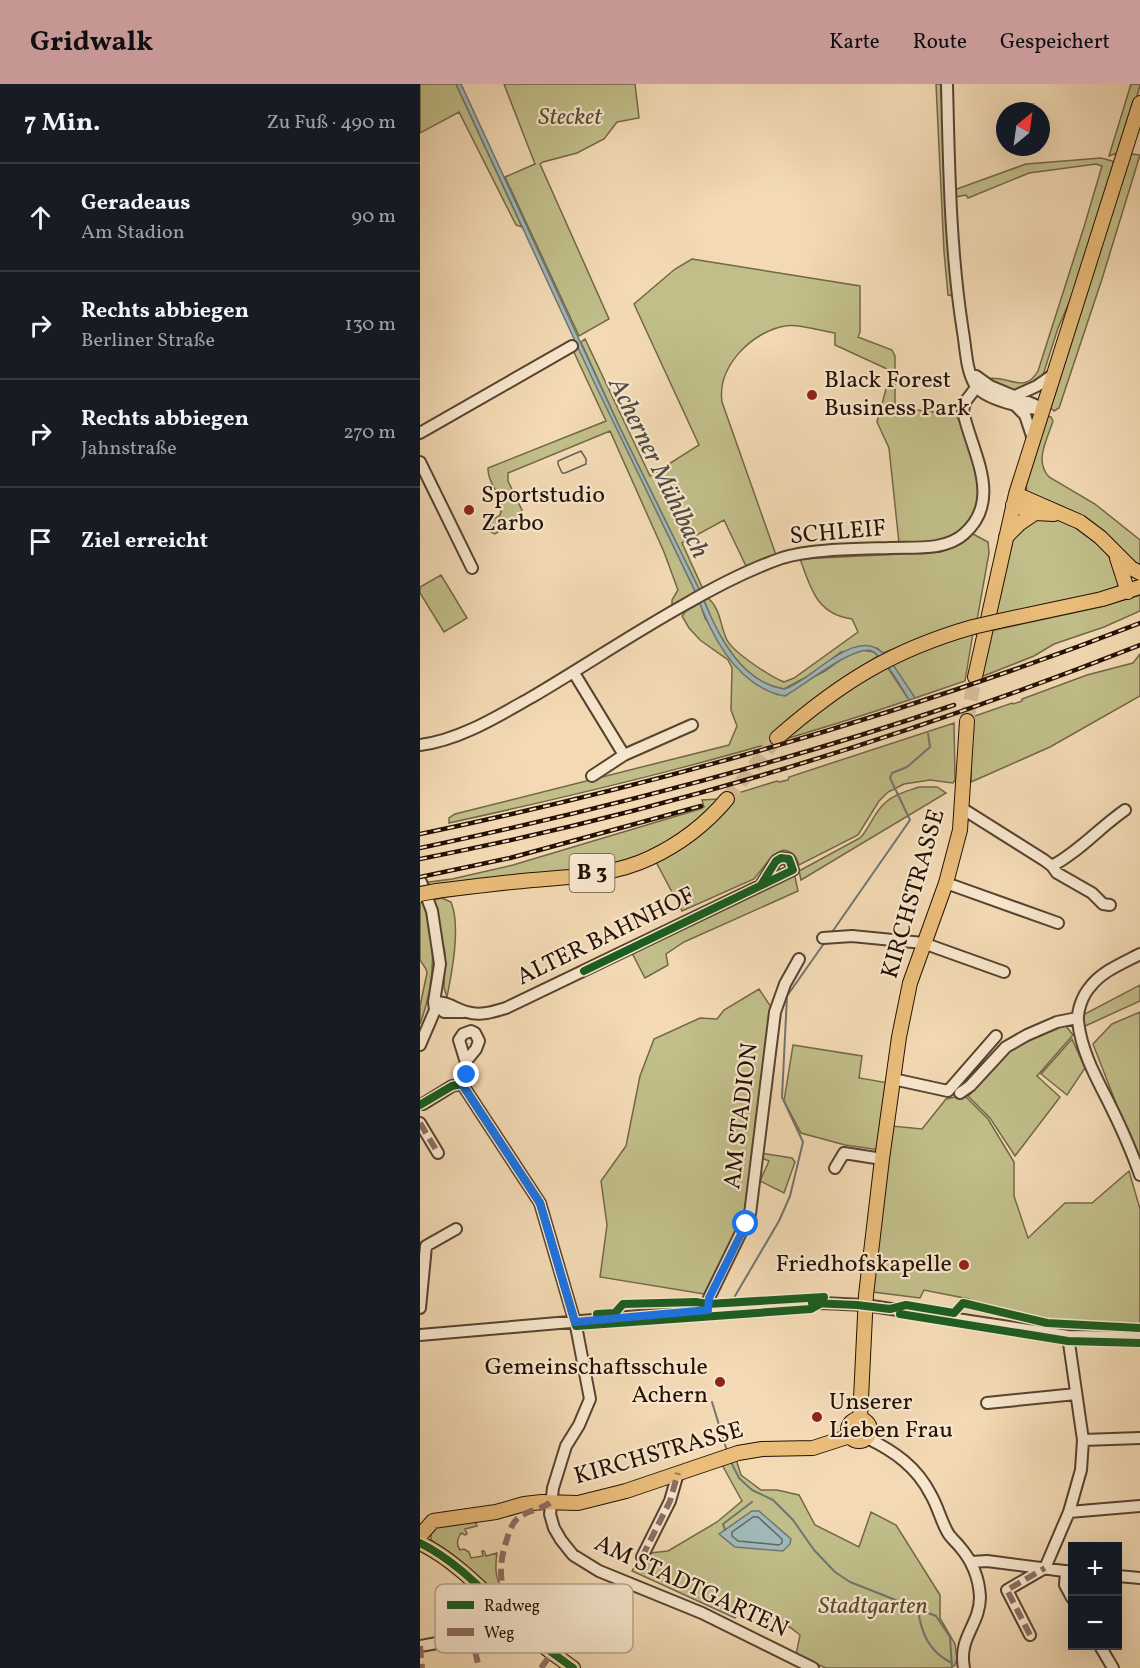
<!DOCTYPE html>
<html lang="de">
<head>
<meta charset="utf-8">
<style>
	:root { --surface:#171b24; --page:#242831; --text:#f1f3f6; --muted:#9ea1a6; --line:#363941; --accent:#c59692 }
	body { margin:0; font-family:Vollkorn,serif; background:var(--page); color:var(--text) }
	.controls { position:absolute; right:18px; bottom:18px; display:grid; overflow:hidden; border-radius:0px; box-shadow:0 6px 24px #0002 }
	.controls button { width:54px; height:54px; display:grid; place-items:center; padding:0; border:0; border-bottom:2px solid var(--line); background:var(--surface); color:var(--text); font:30px sans-serif }
	.compass { position:absolute; left:576px; top:18px; width:54px; height:54px; border-radius:50%; background:var(--surface); box-shadow:0 6px 24px #0002; rotate:29deg }
	.stop { position:absolute; width:18px; height:18px; margin:-14px; border:4px solid #1a73e8; border-radius:50%; background:#fff }
	.stop.end { background:#1a73e8; border-color:#fff; box-shadow:0 2px 6px #0008 }
	.list { margin:0; padding:0; list-style:none }
	h2 { display:flex; justify-content:space-between; align-items:center; height:78px; margin:0; padding:0 24px; font-size:26px }
	h2 small { font-size:20px; font-weight:400; color:var(--muted) }
	.list li { display:grid; grid-template-columns:39px 1fr auto; gap:18px; align-items:center; box-sizing:border-box; height:108px; padding:0 24px; border-top:2px solid var(--line) }
	.list b { display:block; font-size:22px; white-space:nowrap }
	.list p { margin:0; font-size:20px; white-space:nowrap; color:var(--muted) }
	.list em { font-size:20px; font-style:normal; color:var(--muted) }
	.icon { flex:none; width:33px; height:33px; fill:none; stroke:currentColor; stroke-width:2; stroke-linecap:round; stroke-linejoin:round }
	.map { position:relative; flex:none; width:720px; height:1584px; overflow:hidden }
	header { display:flex; align-items:center; gap:36px; box-sizing:border-box; height:84px; padding:0 30px; background:var(--accent); color:#111 }
	header strong { font-size:28px }
	nav { display:flex; gap:33px; margin-inline-start:auto; font-size:21px }
	main { display:flex }
	aside { flex:1; background:var(--surface) }
	.map>svg:first-child { display:block }
	.green { fill:#c1be89; stroke:#736746; stroke-width:1.5 }
	.water { fill:#a0b8b8; stroke:#6f7570; stroke-width:1.5 }
	.lines { fill:none; stroke-linecap:round; stroke-linejoin:round }
	.shore { stroke:#62645e; stroke-width:1.5 }
	.stream { stroke:#6f7570; stroke-width:2 }
	.major-tunnel { stroke:#d4bc99; stroke-width:14; stroke-dasharray:14 7; stroke-linecap:butt }
	.minor-casing { stroke:#58422f; stroke-width:14 }
	.major-casing { stroke:#251003; stroke-width:16 }
	.minor { stroke:#f7e7ce; stroke-width:10 }
	.major { stroke:#eabd7a; stroke-width:14 }
	.rail-casing { stroke:#251003; stroke-width:4.5 }
	.rail { stroke:#f7e7ce; stroke-width:2; stroke-dasharray:7; stroke-linecap:butt }
	.major-bridge-casing { stroke:#251003; stroke-width:16; stroke-linecap:butt }
	.major-bridge { stroke:#eabd7a; stroke-width:14 }
	.quiet { stroke:#8d6e63; stroke-width:6; stroke-dasharray:12 6; stroke-linecap:butt }
	.cycleway-casing { stroke:#f7e7ce; stroke-width:11 }
	.cycleway { stroke:#1b5e20; stroke-width:8 }
	.route { stroke:#1a73e8; stroke-width:8 }
	.poi-dot { fill:#8f2418; stroke:#f7e7ce; stroke-width:2 }
	.labels { text-anchor:middle; dominant-baseline:central; stroke-width:4.5; stroke-linejoin:round; paint-order:stroke }
	.shield { fill:#f7e7ce; stroke:#645040; stroke-width:1.5 }
	.shield-label { font-size:22px; font-weight:bold; fill:#251003 }
	.park-label { font-size:24px; font-style:italic; fill:#5c4d32; stroke:#f7e7ce }
	.poi-label { font-size:24px; fill:#251003; stroke:#f7e7ce; text-anchor:start }
	.street-label { font-size:24px; fill:#251003; stroke:#f7e7ce }
	.water-label { font-size:26px; font-style:italic; fill:#504b42; stroke:#f7e7ce }
	.key { fill:#f7e7ce; stroke:#b8a691; stroke-width:1.5 }
	.key-label { font-size:16px; fill:#251003 }
</style>
</head>
<body>
<header>
<strong>Gridwalk</strong>
<nav><a>Karte</a><a>Route</a><a>Gespeichert</a></nav>
</header>
<main>
<aside>
<h2>7 Min.<small>Zu Fuß · 490 m</small></h2>
<ul class="list">
<li><svg class="icon" aria-label="ahead" viewBox="0 0 24 24"><path d="M12 20V5M6 11l6-6 6 6"/></svg><div><b>Geradeaus</b><p>Am Stadion</p></div><em>90 m</em></li>
<li><svg class="icon" aria-label="right" viewBox="0 0 24 24"><path d="M7 20v-9h11M14 6l5 5-5 5"/></svg><div><b>Rechts abbiegen</b><p>Berliner Straße</p></div><em>130 m</em></li>
<li><svg class="icon" aria-label="right" viewBox="0 0 24 24"><path d="M7 20v-9h11M14 6l5 5-5 5"/></svg><div><b>Rechts abbiegen</b><p>Jahnstraße</p></div><em>270 m</em></li>
<li><svg class="icon" aria-label="arrive" viewBox="0 0 24 24"><path d="M6 21V4h12l-3 4 3 4H6"/></svg><div><b>Ziel erreicht</b></div></li>
</ul>
</aside>
<div class="map">
<svg width="720" height="1584" viewBox="0 0 720 1584">
	<rect width="100%" height="100%" fill="#f3dab4"/>
	<filter id="stains"><feTurbulence type="fractalNoise" baseFrequency=".00333" numOctaves="4"/><feColorMatrix values="0 0 0 0 .2 0 0 0 0 .09 0 0 0 0 .02 0 0 0 .5 -.17"/></filter>
	<radialGradient id="worn" r=".72"><stop offset=".6" stop-color="#630" stop-opacity="0"/><stop offset="1" stop-color="#630" stop-opacity=".3"/></radialGradient>
	<path class="green" d="M0 0H36L102 143 96 141 39 28 0 49Z
		M84 0H215L219 34 197 38 184 55 157 69 123 78 120 80 189 235 159 252 85 93 115 80Z
		M516 0H521C524 70 523 143 534 212L528 211 524 168Z
		M711 0H720V2L701 64 697 69 689 72Z
		M712 70 720 71 682 195 639 324 634 327 629 322 706 72Z
		M681 74 692 77 695 80 658 198 638 244 623 291 618 298 595 307 566 295C585 289 604 312 618 287L664 143 682 82 676 80 609 89 548 114 546 111 535 113 534 106 606 80Z
		M272 175 440 202V248L438 253 472 266 475 272V324L536 330C551 365 581 431 530 454 515 460 495 458 479 459L469 364 457 338 469 294V287L465 284 415 261V249C402 247 377 239 365 242 331 248 297 283 302 318L356 471 326 482 304 436 262 459 283 505 280 507 200 344 161 258 165 255 230 392 279 361 214 220 255 185Z
		M157 261 276 509 255 521 252 520V516L258 506 244 468 190 347 88 389V397L102 426 98 435 75 450 69 447 71 437 80 431C86 414 67 401 68 384L186 337 152 264Z
		M628 332 631 333 633 337C627 356 614 377 629 393L675 420 720 456V486L607 409 606 399 625 334Z
		M629 434C668 442 689 461 700 499L694 506 573 532C578 510 586 448 606 438 612 434 622 435 629 434Z
		M553 450 568 458 569 469 557 536 524 546 463 569 457 564 421 568 390 591 364 605C323 599 297 552 284 516L288 514C301 525 300 542 307 556 314 569 351 593 364 598L374 594 438 548 432 535C396 530 391 504 380 475L521 468 546 456Z
		M21 491 47 534 24 548 0 509V503Z
		M720 511V527L684 543 634 560 614 572 561 593 570 547 680 523Z
		M280 519 285 534 315 581 358 611 405 587 426 572 442 566 454 568 458 572C418 597 386 620 351 651L466 581 489 616C339 667 184 705 29 739V734L35 730 309 661 317 642 311 626 312 584 308 576 280 556 269 544 262 532 266 527Z
		M553 549 545 597 495 614 471 579 519 558Z
		M720 570V612L630 663 551 698 552 633 592 619 593 620 602 617V615L667 591 713 579Z
		M534 639 535 696 533 699 510 696 484 700 468 708 459 717 438 751 379 781C376 771 373 768 363 766L353 771 334 795 262 827 235 776 299 733 313 716 282 733 230 770 190 784 10 802 8 798 32 795 93 781 280 725 284 723 282 716 299 715 357 697 359 698 368 696 369 693Z
		M499 703H517L526 709 381 796 379 787 440 754C450 744 454 728 465 719 474 710 488 707 499 703Z
		M372 791 375 793 378 807 264 858 246 870 248 881 225 894 212 869Z
		M22 814 31 818C41 842 32 888 27 913L24 904 25 869 13 816Z
		M5 818C16 859 15 901 0 940V922L7 889 6 885 0 876V819Z
		M720 901V917L663 943V931Z
		M339 905 353 926 329 1125 284 1210 180 1193 187 1141 181 1097 206 1062 220 992 234 955 280 934 297 935 304 926Z
		M720 928V1081L673 960 692 940Z
		M646 942 653 951 617 992 640 1013 595 1072 570 1034 548 1012C558 1003 564 993 573 983 590 963 621 945 646 942Z
		M652 955 665 984 647 1011 621 990Z
		M373 961 442 972 439 994 469 999 460 1066 425 1061 381 1049 364 1017Z
		M544 1011 568 1035 594 1078V1112L608 1154 645 1119H672L709 1087 720 1125V1240L626 1235 551 1219 549 1215 504 1206 500 1214 453 1208 472 1042 502 1045 526 1015Z
		M340 1069 372 1074 375 1078 364 1109 340 1097 349 1077 339 1073Z
		M316 1375 321 1391 341 1406H357L379 1411 395 1441 439 1463 451 1428 476 1441 520 1511V1534L535 1560 537 1575 535 1581 531 1584H406L376 1571 380 1551 371 1544 324 1519 315 1534 212 1487 221 1470 248 1467 297 1438 322 1417 301 1379Z
		M55 1437 57 1442 45 1445 47 1450 45 1451 41 1449C37 1456 36 1460 40 1466L44 1465 49 1468 51 1474 63 1472 62 1467H64L66 1472 77 1469C75 1483 75 1493 82 1505L79 1510 11 1456V1448L15 1442Z"/>
	<path class="water" d="M36 0H41L200 344 280 507C295 545 318 598 364 605 377 601 389 591 400 583 457 541 462 565 495 614L489 616C482 604 464 573 452 567 435 560 383 602 365 612 317 603 291 552 276 509L174 298Z
		M332 1427H339L371 1455 370 1460 363 1467 315 1463 299 1450Z"/>
	<g class="lines">
		<path class="shore" d="M161 367 166 375V380L145 389H142L138 380V377Z
			M333 1433H338L362 1455V1459L359 1461 318 1457 312 1452V1448Z"/>
		<path class="stream" d="M410 851 490 736 470 694 472 689 487 683 510 663 508 650
			M315 1212 359 1137 370 1112 383 1058 362 1013 367 912 405 858
			M292 1318 307 1367
			M311 1378 319 1394 332 1406 353 1416 373 1436 394 1466 415 1488 430 1498 516 1532 530 1553 532 1584
			M305 1446 303 1440 332 1418
			M498 1527C502 1550 509 1568 532 1579"/>
		<path class="major-tunnel" d="M547 637 555 593
			M307 715 357 654"/>
		<g class="minor-casing">
			<path id="minor" d="M527 0C529 83 530 166 543 248 546 265 546 286 555 301 564 316 607 325 623 325
				M556 292 570 302 620 323
				M595 312 617 302 634 290
				M595 321 605 331 613 355
				M0 349 152 262
				M0 378 52 484
				M154 589 204 671 272 641
				M0 661C40 656 78 632 112 613 163 583 212 550 264 521 295 503 327 486 362 474 391 465 438 465 470 464 494 463 525 467 544 450 584 415 551 367 543 327L545 318 561 297
				M172 692 204 671
				M543 725 624 776 632 782 637 789 672 809 683 820 690 821
				M632 782C660 767 679 744 705 726
				M526 799 638 839
				M403 854 432 852 503 859 584 888
				M720 870C703 879 682 887 670 903 663 911 657 926 658 937 661 965 674 990 687 1015 699 1039 711 1065 720 1091
				M14 918C27 917 35 925 47 928 60 932 73 928 86 924L373 786 369 775 361 774 356 777 341 801
				M14 918 24 928H44
				M0 961 15 926 14 918 20 880 12 827 1 798
				M473 995 528 1007 576 952
				M42 1000 120 1119 156 1242 170 1315 159 1341 146 1362 133 1404 130 1430 134 1444 141 1456 153 1471 179 1487 282 1529 393 1584
				M540 1009 550 1002 586 963 607 951 637 938 657 934
				M3 1020 32 1002 42 1000 48 985 39 956 43 950 51 947 55 949 59 957 56 965 47 976
				M0 1039 18 1069
				M415 1084 424 1069 462 1075
				M0 1224 6 1162 36 1145
				M288 1226 289 1214 330 1130 355 928 365 900 379 875
				M0 1251 288 1226 402 1219 445 1221 648 1252 720 1253
				M567 1319 656 1310
				M447 1354C474 1367 497 1383 511 1411 518 1423 521 1437 528 1449 531 1454 536 1458 540 1463 553 1478 559 1494 560 1513 560 1541 538 1553 544 1584
				M663 1356 720 1354
				M649 1428 720 1422
				M222 1473 250 1417 258 1389
				M551 1478 567 1477 652 1488
				M646 1487 645 1501 652 1514
				M698 1492 720 1494
				M610 1551 587 1506 625 1484 649 1428 661 1386 663 1356 648 1252
				M0 1562 17 1559
				M680 1562 693 1584"/>
		</g>
		<g class="major-casing">
			<path id="major" d="M596 410 660 438 680 453 711 484 720 489
				M593 421 615 429 634 430
				M586 453 599 440 615 429
				M697 474 708 508
				M579 537 682 515 720 503
				M555 593 596 410 720 19
				M357 654C420 599 472 566 553 543
				M16 807C48 803 80 799 113 796 151 793 195 791 230 774 260 760 286 740 307 715
				M428 1346a11 11 0 1 1 22 0a11 11 0 1 1-22 0Z
				M440 1335 446 1211 462 1075 479 953 490 899 526 799 540 746 547 637
				M0 1452 13 1437 76 1428 104 1420 122 1418 158 1419 206 1407 318 1369 342 1365 393 1364 430 1352
				M0 1459C41 1479 72 1517 106 1547 120 1561 137 1572 153 1584"/>
		</g>
		<use href="#minor" class="minor"/>
		<use href="#major" class="major"/>
		<g class="rail-casing">
			<path id="rail" d="M0 750C245 699 486 630 720 539
				M0 764C180 726 359 680 534 621
				M0 775C247 727 486 653 720 561
				M0 793 90 774 281 722"/>
		</g>
		<use href="#rail" class="rail"/>
		<g class="major-bridge-casing">
			<path id="major-bridge" d="M553 543 579 537
				M0 810 16 807"/>
		</g>
		<use href="#major-bridge" class="major-bridge"/>
		<path class="quiet" d="M0 1039 18 1069
			M222 1473 250 1417 258 1389
			M610 1551 587 1506 625 1484
			M17 1559 55 1567C69 1553 78 1536 93 1523 77 1503 79 1478 87 1455 89 1448 92 1439 98 1434 108 1426 121 1426 131 1418
			M0 1562 2 1584
			M55 1567 59 1584
			M121 1584 129 1573"/>
		<g class="cycleway-casing">
			<path id="cycleway" d="M164 887 373 786 369 775 361 774 356 777 341 801
				M0 1021 32 1002 42 1000 120 1119 156 1242 391 1225 402 1219
				M392 1219 437 1221 470 1225 486 1221 534 1229 543 1219 627 1239 720 1244
				M177 1230 195 1229 203 1220 276 1218 288 1220 404 1213
				M480 1230 648 1257 720 1259
				M0 1459C41 1479 72 1517 106 1547 120 1561 137 1572 153 1584"/>
		</g>
		<use href="#cycleway" class="cycleway"/>
	</g>
	<g class="lines">
		<path class="route" d="M47 991 42 1000 120 1119 155 1238 288 1226 289 1214 326 1140"/>
	</g>
	<g class="poi-dot">
		<circle cx="392" cy="311" r="6"/>
		<circle cx="49" cy="426" r="6"/>
		<circle cx="544" cy="1181" r="6"/>
		<circle cx="300" cy="1298" r="6"/>
		<circle cx="397" cy="1333" r="6"/>
	</g>
	<g class="labels">
		<rect class="shield" x="149.5" y="770" width="45" height="38" rx="4.5"/>
		<g class="shield-label">
			<text x="172" y="789">B 3</text>
		</g>
		<g class="park-label">
			<text x="150" y="34">Stecket</text>
			<text x="453" y="1523">Stadtgarten</text>
		</g>
		<g class="poi-label">
			<text x="404" y="297">Black Forest<tspan x="404" dy="28">Business Park</tspan></text>
			<text x="61" y="412">Sportstudio<tspan x="61" dy="28">Zarbo</tspan></text>
			<text x="532" y="1181" text-anchor="end">Friedhofskapelle</text>
			<text x="288" y="1284" text-anchor="end">Gemeinschaftsschule<tspan x="288" dy="28">Achern</tspan></text>
			<text x="409" y="1319">Unserer<tspan x="409" dy="28">Lieben Frau</tspan></text>
		</g>
		<g class="street-label">
			<text transform="translate(418 449) rotate(-5)">SCHLEIF</text>
			<text transform="translate(494 810) rotate(-74)">KIRCHSTRASSE</text>
			<text transform="translate(186 853) rotate(-26)">ALTER BAHNHOF</text>
			<text transform="translate(322 1032) rotate(-83)">AM STADION</text>
			<text transform="translate(239 1370) rotate(-16)">KIRCHSTRASSE</text>
			<text transform="translate(271 1503) rotate(25)">AM STADTGARTEN</text>
		</g>
		<g class="water-label">
			<text transform="translate(238 384) rotate(64)">Acherner Mühlbach</text>
		</g>
	</g>
	<rect x="15" y="1500" width="198" height="69" rx="9" class="key"/>
	<rect x="27" y="1517" width="27" height="8" fill="#1b5e20"/>
	<rect x="27" y="1544" width="27" height="8" fill="#8d6e63"/>
	<g class="key-label">
		<text x="64" y="1527">Radweg</text>
		<text x="64" y="1554">Weg</text>
	</g>
	<rect width="100%" height="100%" filter="url(#stains)"/>
	<rect width="100%" height="100%" fill="url(#worn)"/>
</svg>
<div class="controls">
<button>+</button>
<button>−</button>
</div>
<svg class="compass" viewBox="-18 -18 36 36"><path d="M0-13l5 13h-10z" fill="#e53935"/><path d="M0 13l5-13h-10z" fill="#9ea1a6"/></svg>
<div class="stop" style="left:326px;top:1140px"></div>
<div class="stop end" style="left:47px;top:991px"></div>
</div>
</main>
</body>
</html>
